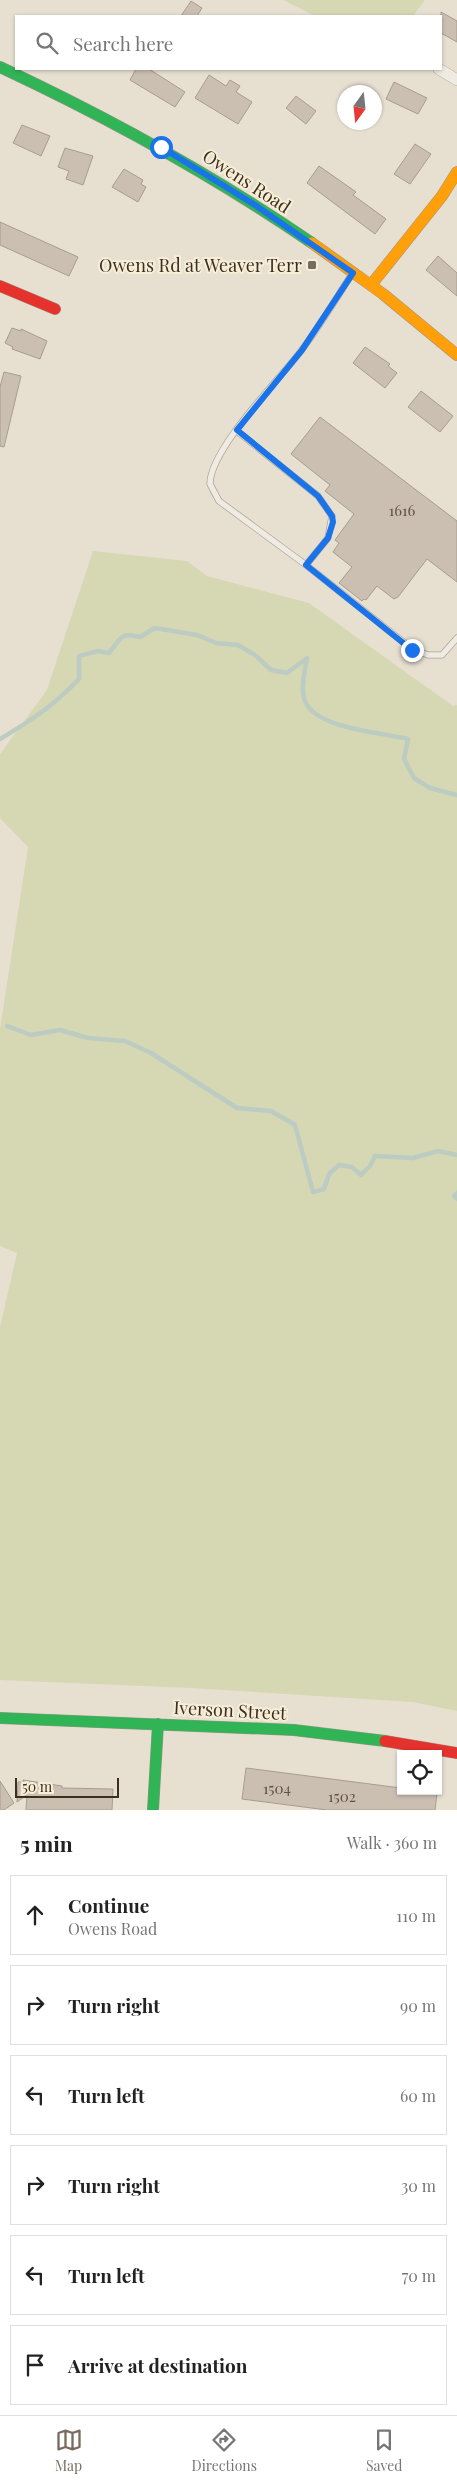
<!DOCTYPE html>
<html lang="en">
<head>
<meta charset="utf-8">
<style>
	:root { --surface:#fff; --page:#f2f2f2; --text:#222; --muted:#767676; --line:#e0e0e0; --accent:#786c5e }
	body { margin:0; font-family:"Playfair Display",serif; background:var(--page); color:var(--text) }
	.controls { position:absolute; right:15px; bottom:15px; display:grid; overflow:hidden; border-radius:0px; box-shadow:0 1px 4px #0004 }
	.controls button { width:45px; height:45px; display:grid; place-items:center; padding:0; border:0; border-bottom:1px solid var(--line); background:var(--surface); color:var(--text); font:25px sans-serif }
	.compass { position:absolute; left:337px; top:85px; width:45px; height:45px; border-radius:50%; background:var(--surface); box-shadow:0 1px 4px #0004; rotate:195deg }
	.scale { position:absolute; left:15px; bottom:12px; width:104px; box-sizing:border-box; padding-left:5px; border:2px solid #3d2e20; border-top:0; font-size:14px; line-height:18px; white-space:nowrap; color:#3d2e20; -webkit-text-stroke:4px #f7eed8; paint-order:stroke }
	.stop { position:absolute; width:15px; height:15px; margin:-11px; border:4px solid #1a73e8; border-radius:50%; background:#fff }
	.stop.end { background:#1a73e8; border-color:#fff; box-shadow:0 1px 5px #0008 }
	.list { margin:0; padding:0; list-style:none }
	h2 { display:flex; justify-content:space-between; align-items:center; height:65px; margin:0; padding:0 20px; font-size:21px }
	h2 small { font-size:16px; font-weight:400; color:var(--muted) }
	.list li { display:grid; grid-template-columns:32px 1fr auto; gap:15px; align-items:center; box-sizing:border-box; height:80px; margin:0 10px 10px; padding:0 10px; border:1px solid var(--line); border-radius:0px }
	.list b { display:block; font-size:19px; white-space:nowrap }
	.list p { margin:0; font-size:16px; white-space:nowrap; color:var(--muted) }
	.list em { font-size:16px; font-style:normal; color:var(--muted) }
	.icon { flex:none; width:28px; height:28px; fill:none; stroke:currentColor; stroke-width:2; stroke-linecap:round; stroke-linejoin:round }
	.map { position:relative; flex:none; width:457px; height:1810px; overflow:hidden }
	.search { position:absolute; background:var(--surface); box-shadow:0 1px 4px #0004; left:15px; right:15px; top:15px; height:55px; display:flex; align-items:center; gap:12px; box-sizing:border-box; padding:0 18px; border-radius:0px; color:var(--muted); font-size:19px }
	.sheet { height:605px; background:var(--surface) }
	nav { display:flex; justify-content:space-around; align-items:center; box-sizing:border-box; height:70px; border-top:1px solid var(--line); background:var(--surface); font-size:14px; color:var(--muted) }
	nav a { display:grid; justify-items:center; gap:2px }
	nav .on { color:var(--accent) }
	.map>svg:first-child { display:block }
	.green { fill:#d6d7b3 }
	.lines { fill:none; stroke-linecap:round; stroke-linejoin:round }
	.stream { stroke:#bcccc2; stroke-width:4.5 }
	.building { fill:#cbbfb2; stroke:#a89c90 }
	.lane-casing { stroke:#ada599; stroke-width:7 }
	.street-casing { stroke:#ada599; stroke-width:12 }
	.fast-casing { stroke:#9c958a; stroke-width:12 }
	.slow-casing { stroke:#9c958a; stroke-width:12 }
	.jam-casing { stroke:#9c958a; stroke-width:12 }
	.lane { stroke:#efebe3; stroke-width:5.5 }
	.street { stroke:#efebe3; stroke-width:11 }
	.fast { stroke:#30b455; stroke-width:11 }
	.slow { stroke:#ff9f0a; stroke-width:11 }
	.jam { stroke:#e5322d; stroke-width:11 }
	.route { stroke:#1a73e8; stroke-width:6 }
	.poi-dot { fill:#786c5e; stroke:#f7eed8; stroke-width:2 }
	.labels { text-anchor:middle; dominant-baseline:central; stroke-width:4; stroke-linejoin:round; paint-order:stroke }
	.number-label { font-size:15px; fill:#605244 }
	.street-label { font-size:18px; fill:#3d2e20; stroke:#f7eed8 }
	.poi-label { font-size:18px; fill:#3d2e20; stroke:#f7eed8; text-anchor:end }
</style>
</head>
<body>
<div class="map">
<svg width="457" height="1810" viewBox="0 0 457 1810">
	<rect width="100%" height="100%" fill="#e7e0d1"/>
	<path class="green" d="M283 0H425L413 16H315Z
		M93 551 187 561 207 576 309 603 453 706 457 705V1711L413 1702 191 1688 0 1680V1327L17 1253 0 1246V1029L28 847 0 818V754L47 690Z"/>
	<g class="lines">
		<path class="stream" d="M0 739C32 720 53 706 79 679V656L98 651 109 653C120 640 120 631 140 637L155 628 197 635 216 643 238 645 255 655 271 670 287 673 307 658C305 670 300 689 305 701 316 729 381 732 408 739L404 759 414 778 430 788 457 795
			M7 1026 31 1035 60 1030 88 1038 125 1041 151 1053 237 1108 271 1111 295 1125 313 1192 324 1189 329 1174 339 1165 352 1167 361 1175 370 1166 375 1156 413 1158 438 1151 457 1155
			M457 1193 454 1196 457 1199"/>
	</g>
	<path class="building" d="M191 1 202 8 197 16H181Z
		M441 12 457 21V42L441 33Z
		M136 69H149L185 92 175 107 130 80Z
		M209 75 226 86 230 80 240 86 236 92 252 102 238 124 195 98Z
		M394 82 427 98 418 114 386 99Z
		M296 96 316 111 306 124 286 108Z
		M22 125 50 136 41 156 13 143Z
		M415 144 431 154 410 184 394 174Z
		M65 148 93 156 83 185 66 179 69 171 58 167Z
		M319 166 356 192 353 195 386 219 375 234 307 183Z
		M124 169 143 180 141 184 146 187 138 202 112 187Z
		M0 222 78 257 69 276 0 245Z
		M438 256 457 273V296L426 270Z
		M12 328 21 331V329L47 341 40 359 12 349 13 347 5 343Z
		M365 347 390 364 388 366 397 373 385 388 353 363Z
		M4 372 21 376 4 447 0 446V387Z
		M421 391 453 416 440 432 408 407Z
		M320 417 457 521V582L427 559 398 597 394 599 377 586 366 600 364 599 362 601 339 583 352 567 333 552 339 543 335 540 354 514 325 491 330 485 291 454Z
		M246 1768 401 1788V1791L437 1793 435 1810H327L242 1799Z
		M23 1780 62 1786V1788L113 1789 112 1810H26L27 1795 17 1802 18 1782H23Z
		M0 1781 14 1803 4 1810H0Z"/>
	<g class="lines">
		<g class="lane-casing">
			<path id="lane" d="M352 274C335 300 320 326 301 351 279 380 210 449 210 484L219 501 306 565 412 649 428 655H442L457 638
				M237 431 318 496 332 516 328 538 306 565"/>
		</g>
		<g class="street-casing">
			<path id="street" d="M439 69 457 80"/>
		</g>
		<g class="fast-casing">
			<path id="fast" d="M0 67C109 118 213 175 312 243
				M0 1718 294 1730 385 1741
				M153 1810 158 1724"/>
		</g>
		<g class="slow-casing">
			<path id="slow" d="M312 243 383 294 457 355
				M371 285 442 196 457 172"/>
		</g>
		<g class="jam-casing">
			<path id="jam" d="M0 286 55 309
				M385 1741 457 1753"/>
		</g>
		<use href="#lane" class="lane"/>
		<use href="#street" class="street"/>
		<use href="#fast" class="fast"/>
		<use href="#slow" class="slow"/>
		<use href="#jam" class="jam"/>
	</g>
	<g class="lines">
		<path class="route" d="M161 147 255 205 353 273 302 350 237 430 318 496 332 516 333 522 328 538 306 565 412 650"/>
	</g>
	<rect class="poi-dot" x="307" y="260" width="10" height="10" rx="2.5"/>
	<g class="labels">
		<g class="number-label">
			<text x="402" y="510">1616</text>
			<text x="277" y="1788">1504</text>
			<text x="342" y="1796">1502</text>
		</g>
		<g class="street-label">
			<text transform="translate(247 181) rotate(33)">Owens Road</text>
			<text transform="translate(230 1710) rotate(3)">Iverson Street</text>
		</g>
		<g class="poi-label">
			<text x="302" y="265">Owens Rd at Weaver Terr</text>
		</g>
	</g>
</svg>
<div class="controls">
<button><svg class="icon" aria-label="locate" viewBox="0 0 24 24"><circle cx="12" cy="12" r="6"/><path d="M12 2v4M12 18v4M2 12h4M18 12h4"/></svg></button>
</div>
<svg class="compass" viewBox="-18 -18 36 36"><path d="M0-13l5 13h-10z" fill="#e53935"/><path d="M0 13l5-13h-10z" fill="#767676"/></svg>
<div class="scale">50 m</div>
<div class="stop" style="left:161px;top:147px"></div>
<div class="stop end" style="left:412px;top:650px"></div>
<div class="search"><svg class="icon" aria-label="search" viewBox="0 0 24 24"><circle cx="10" cy="10" r="6"/><path d="M15 15l6 6"/></svg>Search here</div>
</div>
<section class="sheet">
<h2>5 min<small>Walk · 360 m</small></h2>
<ul class="list">
<li><svg class="icon" aria-label="ahead" viewBox="0 0 24 24"><path d="M12 20V5M6 11l6-6 6 6"/></svg><div><b>Continue</b><p>Owens Road</p></div><em>110 m</em></li>
<li><svg class="icon" aria-label="right" viewBox="0 0 24 24"><path d="M7 20v-9h11M14 6l5 5-5 5"/></svg><div><b>Turn right</b></div><em>90 m</em></li>
<li><svg class="icon" aria-label="left" viewBox="0 0 24 24"><path d="M17 20v-9H6M10 6l-5 5 5 5"/></svg><div><b>Turn left</b></div><em>60 m</em></li>
<li><svg class="icon" aria-label="right" viewBox="0 0 24 24"><path d="M7 20v-9h11M14 6l5 5-5 5"/></svg><div><b>Turn right</b></div><em>30 m</em></li>
<li><svg class="icon" aria-label="left" viewBox="0 0 24 24"><path d="M17 20v-9H6M10 6l-5 5 5 5"/></svg><div><b>Turn left</b></div><em>70 m</em></li>
<li><svg class="icon" aria-label="arrive" viewBox="0 0 24 24"><path d="M6 21V4h12l-3 4 3 4H6"/></svg><div><b>Arrive at destination</b></div></li>
</ul>
</section>
<nav>
<a class="on"><svg class="icon" aria-label="map" viewBox="0 0 24 24"><path d="M3 6l6-2 6 2 6-2v14l-6 2-6-2-6 2zM9 4v14M15 6v14"/></svg>Map</a>
<a><svg class="icon" aria-label="directions" viewBox="0 0 24 24"><path d="M12 3l9 9-9 9-9-9zM9 14v-3h6M13 9l2 2-2 2"/></svg>Directions</a>
<a><svg class="icon" aria-label="saved" viewBox="0 0 24 24"><path d="M7 4h10v16l-5-4-5 4z"/></svg>Saved</a>
</nav>
</body>
</html>
